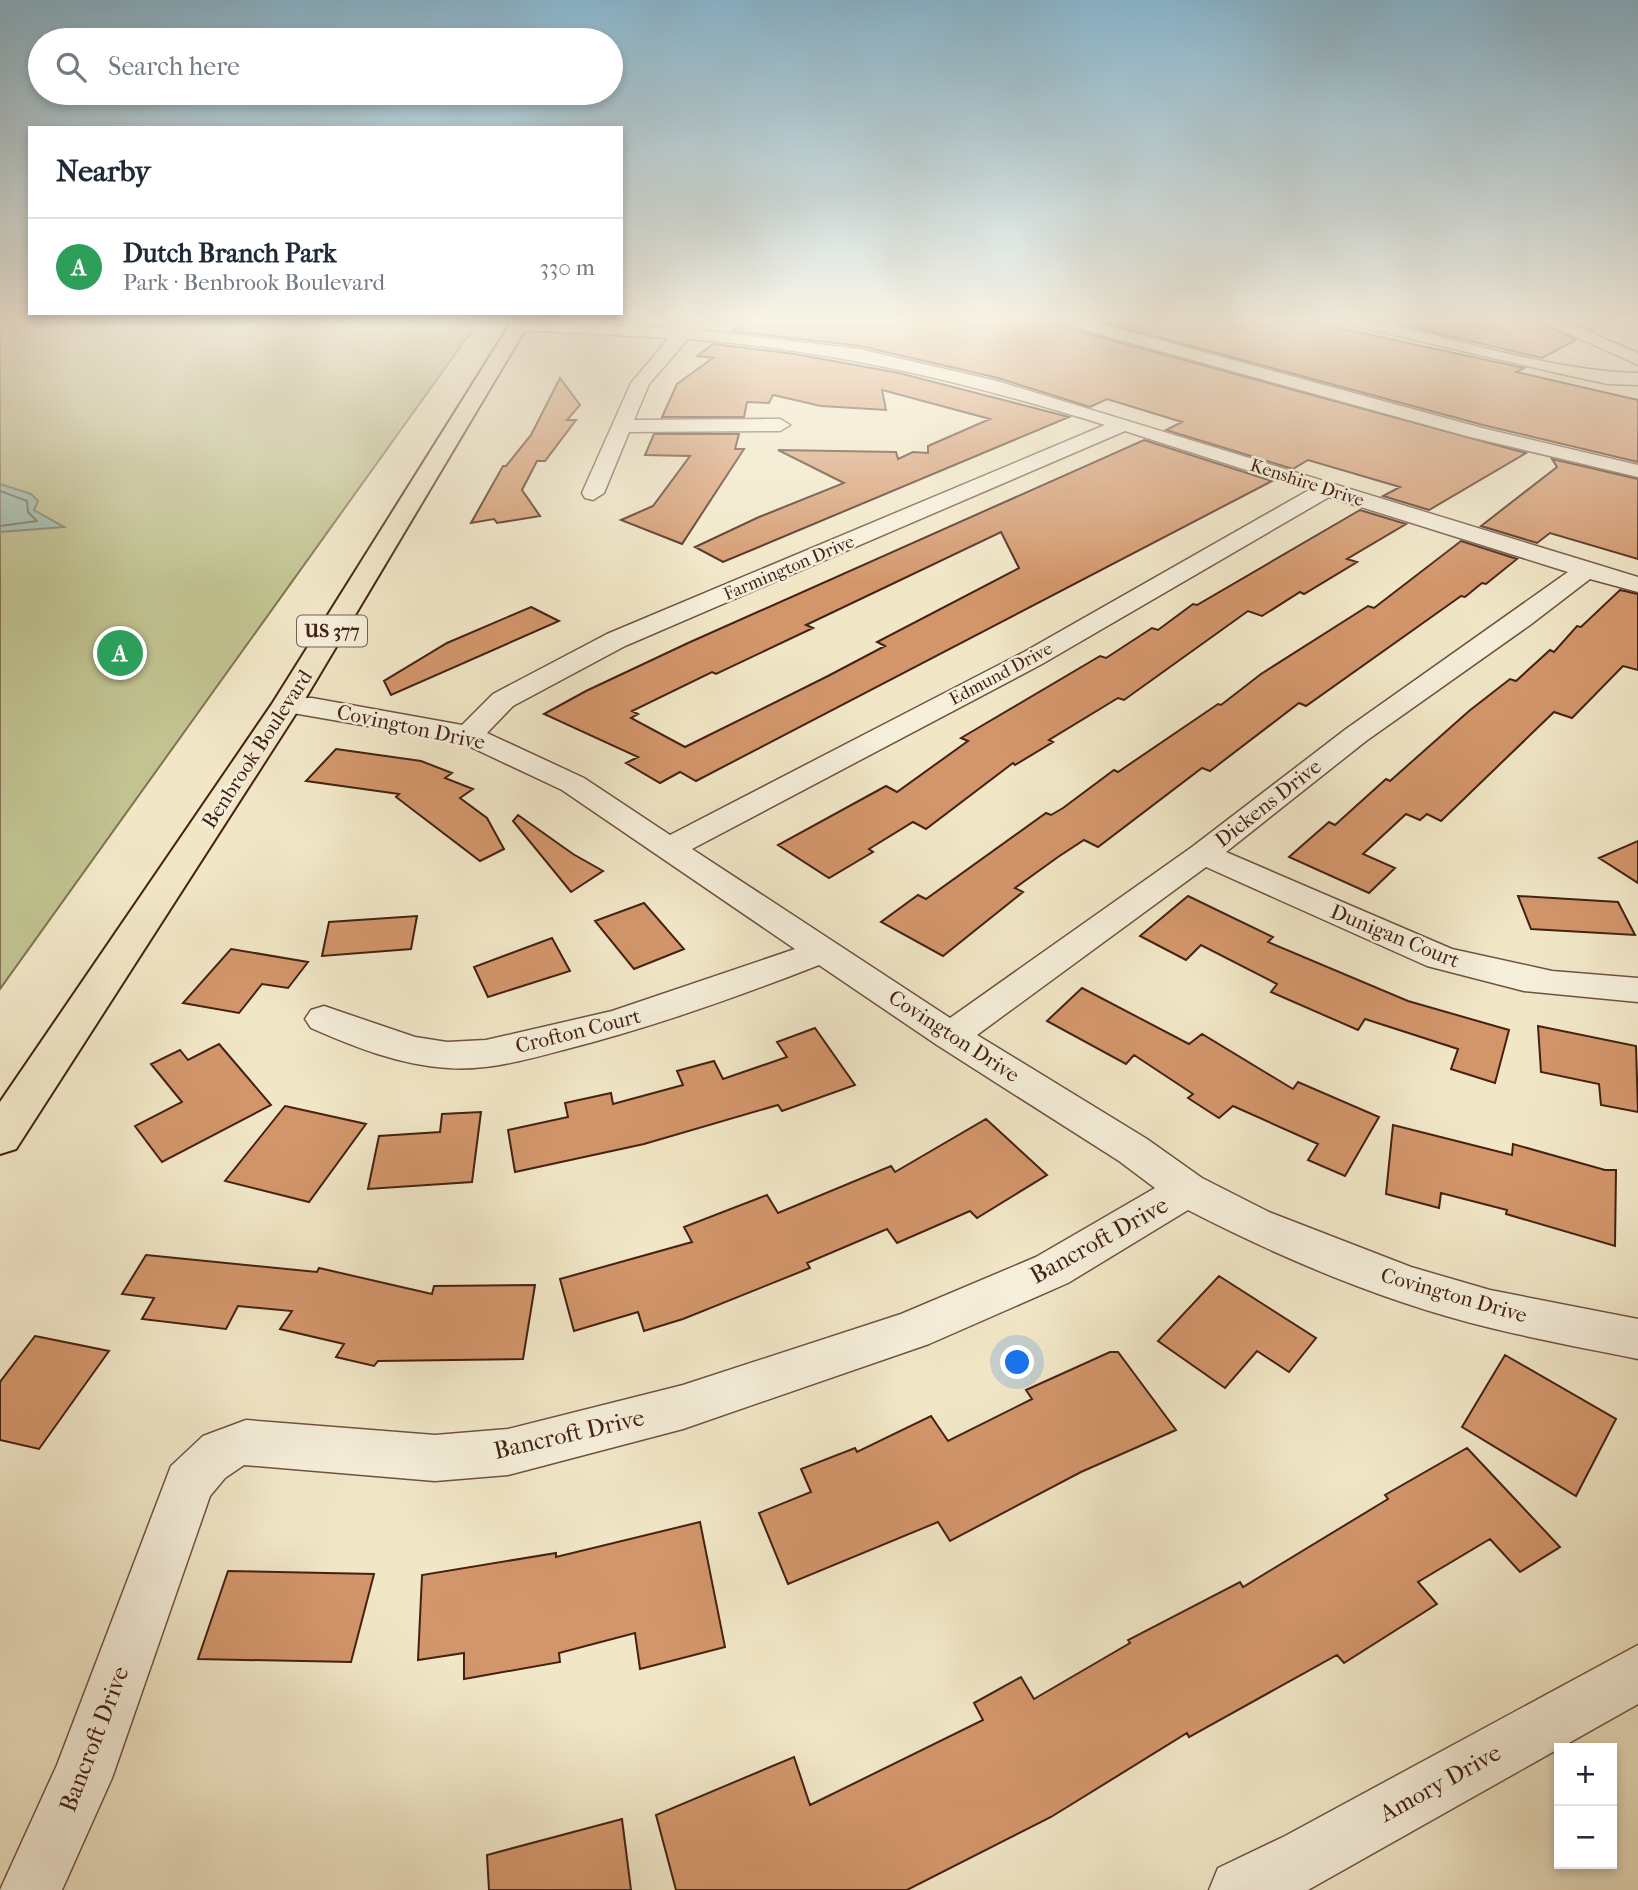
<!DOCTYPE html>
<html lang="en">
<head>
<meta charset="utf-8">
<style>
	:root { --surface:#fff; --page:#f2f2f3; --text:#1f2937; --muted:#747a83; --line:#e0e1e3; --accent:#db2777 }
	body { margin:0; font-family:"IM FELL French Canon",serif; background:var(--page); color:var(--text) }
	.controls { position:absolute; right:21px; bottom:21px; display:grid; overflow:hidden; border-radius:0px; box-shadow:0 4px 10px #0003 }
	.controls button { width:63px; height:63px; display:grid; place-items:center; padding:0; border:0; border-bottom:2px solid var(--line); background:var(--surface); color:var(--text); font:35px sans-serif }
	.you { position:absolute; left:1018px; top:1363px; width:24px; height:24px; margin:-18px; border:5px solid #fff; border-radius:50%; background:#1a73e8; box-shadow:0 0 0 10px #1a73e833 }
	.badge { display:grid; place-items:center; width:46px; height:46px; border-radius:50%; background:var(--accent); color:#fff; font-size:23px; font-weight:700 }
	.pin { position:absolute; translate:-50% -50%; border:4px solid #fff; box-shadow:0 2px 7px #0006 }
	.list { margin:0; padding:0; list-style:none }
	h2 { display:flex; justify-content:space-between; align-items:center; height:91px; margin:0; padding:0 28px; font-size:30px }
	h2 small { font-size:23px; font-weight:400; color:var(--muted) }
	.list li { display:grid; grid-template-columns:46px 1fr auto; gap:21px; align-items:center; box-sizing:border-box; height:98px; padding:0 28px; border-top:2px solid var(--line) }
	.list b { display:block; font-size:26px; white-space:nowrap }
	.list p { margin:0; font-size:23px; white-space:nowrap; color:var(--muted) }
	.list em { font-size:23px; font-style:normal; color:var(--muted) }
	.icon { flex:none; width:38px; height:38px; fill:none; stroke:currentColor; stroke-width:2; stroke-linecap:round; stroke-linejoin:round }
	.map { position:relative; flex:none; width:1638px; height:1890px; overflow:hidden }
	.search { position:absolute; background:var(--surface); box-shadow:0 4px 10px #0003; left:28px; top:28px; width:595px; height:77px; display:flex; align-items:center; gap:18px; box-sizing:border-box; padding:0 24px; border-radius:38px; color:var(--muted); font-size:26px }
	.panel { position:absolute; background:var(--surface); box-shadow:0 4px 10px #0003; left:28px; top:126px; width:595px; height:189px; border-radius:0px }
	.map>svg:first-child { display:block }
	.green { fill:#c1c391; stroke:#827252; stroke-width:2 }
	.water { fill:#9bc0b3; stroke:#788073; stroke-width:2 }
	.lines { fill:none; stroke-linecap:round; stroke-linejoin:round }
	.shore { stroke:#707064; stroke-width:2 }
	.building { fill:#d3966b; stroke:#442114; stroke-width:2; fill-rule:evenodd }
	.minor-casing { stroke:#6f5241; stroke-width:3 }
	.highway-casing { stroke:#442114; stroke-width:4 }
	.minor { fill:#f6efdb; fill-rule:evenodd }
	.highway { fill:#f1e7c7; fill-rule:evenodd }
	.labels { text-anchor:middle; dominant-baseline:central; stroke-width:5; stroke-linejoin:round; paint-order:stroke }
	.far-street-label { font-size:18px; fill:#442114; stroke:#f6efdb }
	.shield { fill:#f6efdb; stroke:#795f50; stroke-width:2 }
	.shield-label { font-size:19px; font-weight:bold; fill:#442114 }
	.street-label { font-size:21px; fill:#442114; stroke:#f6efdb }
	.near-street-label { font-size:24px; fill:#442114; stroke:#f6efdb }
</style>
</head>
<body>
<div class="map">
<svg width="1638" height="1890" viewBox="0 0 1638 1890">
	<rect width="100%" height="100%" fill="#f1e7c7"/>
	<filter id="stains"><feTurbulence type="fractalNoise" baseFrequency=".00286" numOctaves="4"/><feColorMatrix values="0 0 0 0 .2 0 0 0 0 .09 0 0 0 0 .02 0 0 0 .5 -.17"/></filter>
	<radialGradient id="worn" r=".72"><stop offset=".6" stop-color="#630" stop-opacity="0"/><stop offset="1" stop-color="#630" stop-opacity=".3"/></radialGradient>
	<path class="green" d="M0 318H481L0 989Z"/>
	<path class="water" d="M0 484 31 494 38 501 34 510 64 527 0 532Z"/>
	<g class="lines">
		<path class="shore" d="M0 491 27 501 28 512 37 521 0 526"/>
	</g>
	<path class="building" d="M751 318H823L870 324 871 318H1051L1055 325 1526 453 1429 510 1383 496 1400 487 1308 460 1293 469 1166 430 1182 422 1107 399 1090 407 998 378 860 346 732 331Z
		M1087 318H1292L1524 368 1516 372 1638 400V462L1483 425Z
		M1409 318H1533L1576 340 1542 358 1399 324Z
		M1562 318H1617L1593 331Z
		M713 344 795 354 899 373 1069 417 723 562 695 547 759 517 844 483 778 450 896 452 898 459 913 452 928 453V446L990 419 882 390 886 410 821 406 773 395 769 403 747 402 744 417H662L677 384 713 358 697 356Z
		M560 378 580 405 567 420H576L545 461H537L522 490 540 516 497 523 494 519 471 523 503 466H506L531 435Z
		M654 434H739L735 449H744L682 544 621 520 653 506 690 456 645 455Z
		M1144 440 1272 481 696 781 680 772 660 783 626 763 638 757 544 714 586 691 688 643ZM1001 532 1019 568 877 642 885 646 828 676 685 747 631 718 638 714 632 711 712 672 716 674 813 628 806 625Z
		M1552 459 1638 479V559L1550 533 1537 543 1481 526 1557 467Z
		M1360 510 1406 524 1347 559 1357 562 1304 594 1300 592 1262 616 1248 611 1124 700 1118 698 1049 740 1053 742 1015 765 1013 763 926 829 913 822 869 849 873 852 829 878 778 845 886 786 897 792 968 741 961 738 1100 656 1106 658 1152 628 1158 630 1193 604 1197 605Z
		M1461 541 1517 559 1486 584 1482 583 1465 597 1461 596 1306 706 1299 703 1210 771 1202 768 1098 847 1084 840 1058 857 1015 888 1023 892 943 956 881 922 918 895 926 899 1046 813 1051 815 1063 808 1114 770 1118 772 1218 704 1221 705 1261 674 1368 606 1374 608Z
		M1620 590 1638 594V670L1623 666 1572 718 1554 712 1441 821 1427 814 1420 820 1406 814 1363 854 1395 868 1369 893 1289 857 1329 822 1335 825 1386 779 1390 781 1469 711 1510 679 1516 681 1550 650 1554 652 1577 626 1581 627Z
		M531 607 559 621 391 695 384 681 447 643Z
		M336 749 421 761 452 773 445 778 473 789 460 798 487 818 504 849 480 861 396 797 399 794 306 781Z
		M518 815 573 854 603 871 571 892 513 821Z
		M1638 841V883L1599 858Z
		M1188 896 1273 937 1268 942 1408 1001 1509 1030 1495 1083 1451 1069 1458 1049 1365 1019 1358 1030 1271 992 1277 984 1201 945 1186 960 1140 936Z
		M1518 896 1618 902 1635 935 1531 929Z
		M644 903 684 949 634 969 595 921Z
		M417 916 411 949 322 956 329 922Z
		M552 938 570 971 488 997 474 967Z
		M231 949 308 962 288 988 262 984 239 1013 183 1003Z
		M1082 988 1189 1044 1202 1034 1293 1089 1298 1082 1379 1117 1345 1176 1308 1160 1318 1144 1233 1106 1219 1118 1188 1098 1193 1094 1134 1055 1126 1064 1047 1021Z
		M1538 1026 1636 1046 1638 1112 1601 1105 1599 1084 1541 1072Z
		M815 1028 855 1085 782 1111 778 1105 644 1144 515 1172 508 1130 568 1117 565 1103 611 1093 613 1104 683 1085 677 1071 714 1061 723 1079 787 1057 777 1042Z
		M219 1044 271 1105 162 1162 135 1126 182 1102 151 1064 180 1050 188 1060Z
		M285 1106 366 1124 309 1202 225 1181Z
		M481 1112 472 1182 368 1189 379 1136 440 1132 442 1114Z
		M986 1119 1047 1175 977 1218 970 1211 897 1243 887 1229 807 1263 810 1268 683 1319 644 1331 638 1312 574 1331 560 1279 692 1242 684 1227 767 1195 778 1213 891 1166 895 1172Z
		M1393 1125 1512 1155 1513 1144 1605 1170H1616L1615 1246 1506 1214 1507 1210 1441 1193 1439 1208 1386 1194Z
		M146 1255 317 1272 319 1268 432 1294 434 1286 535 1285 523 1359 378 1361 374 1366 336 1357 344 1344 280 1329 292 1311 238 1306 226 1329 142 1319 154 1298 122 1294Z
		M1219 1276 1316 1338 1289 1372 1257 1351 1225 1388 1158 1341Z
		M35 1336 109 1351 39 1449 0 1440V1382Z
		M1110 1352H1118L1176 1430 1081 1472 950 1541 938 1522 788 1584 759 1513 811 1492 801 1469 855 1448 857 1452 931 1416 948 1441 1032 1399 1026 1390Z
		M1505 1355 1616 1419 1576 1496 1462 1427Z
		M1467 1448 1560 1547 1520 1572 1490 1539 1418 1582 1437 1604 1344 1663 1337 1655 1189 1737 1187 1733 1051 1817 907 1890H676L656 1815 794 1757 810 1805 983 1720 974 1703 1021 1677 1034 1699 1130 1643 1128 1640 1240 1582 1243 1587 1388 1499 1385 1495Z
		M700 1522 725 1647 640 1669 635 1633 559 1653 560 1662 464 1679V1653L418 1660 422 1575 556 1553V1557Z
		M228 1571 374 1574 351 1662 198 1659Z
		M622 1819 631 1890H489L487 1855Z"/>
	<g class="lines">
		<g class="minor-casing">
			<path id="minor" d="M1054 318H1079L1482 428 1638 465V477L1470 437 1056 322Z
				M1336 318H1364C1449 337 1552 371 1638 373V385L1608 384 1557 373 1338 322Z
				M1535 318H1556L1638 353V365Z
				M695 319 704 324 699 330 859 349 997 381 1638 577V592L1590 579 1530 625 1366 741 1226 852 1452 949 1552 971 1638 978V1002L1524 991 1427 966 1206 867 977 1035 1147 1139 1202 1178 1269 1212 1411 1267 1490 1290 1638 1319V1359C1589 1349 1540 1340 1491 1328 1387 1303 1283 1259 1188 1210L1068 1283 929 1344 683 1429 508 1475 435 1481 244 1465 225 1478 210 1496 112 1778 62 1890H0L57 1765 171 1466 203 1436 246 1420 435 1435 508 1429 683 1385 901 1314 1036 1257 1155 1188 1119 1161 937 1045 819 965C735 998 650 1028 563 1050 526 1060 486 1071 448 1068 400 1065 354 1047 311 1028L305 1019 311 1010 324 1006 415 1037 447 1042 486 1040 612 1011 795 949 562 790 460 742 287 712 277 710 273 704 277 698H312L462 725 493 694 607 634 1105 425C966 382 834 350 688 339L649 384 634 420 780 419 790 425 780 431 629 432 604 493 593 500 585 498 582 493 631 383 669 338 518 330 509 325 518 320 680 329ZM1125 431 1309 490 1024 652 670 835 584 778 487 733 513 706 625 646ZM1329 497 1568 572 1346 729 1192 847 950 1018 692 849 1042 664Z
				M1638 1645V1704L1308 1890H1209L1218 1868 1285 1836Z"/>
		</g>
		<g class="highway-casing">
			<path id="highway" d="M514 318H532L302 704 16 1149 0 1154V1102L272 704Z"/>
		</g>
		<use href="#minor" class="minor"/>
		<use href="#highway" class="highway"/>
	</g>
	<linearGradient id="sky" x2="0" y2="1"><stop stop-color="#89b9d3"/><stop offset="0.55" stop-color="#f9f4e6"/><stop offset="1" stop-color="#f9f4e6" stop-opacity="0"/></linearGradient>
	<rect width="1638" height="582" fill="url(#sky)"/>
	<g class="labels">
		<g class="far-street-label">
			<text transform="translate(1307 483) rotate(18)">Kenshire Drive</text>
			<text transform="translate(789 568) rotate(-23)">Farmington Drive</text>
			<text transform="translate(1001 674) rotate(-28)">Edmund Drive</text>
		</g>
		<rect class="shield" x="297" y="615.5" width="70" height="31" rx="5"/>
		<g class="shield-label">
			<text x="332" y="631">US 377</text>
		</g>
		<g class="street-label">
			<text transform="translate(411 727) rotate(12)">Covington Drive</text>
			<text transform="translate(257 749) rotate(-57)">Benbrook Boulevard</text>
			<text transform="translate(1268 803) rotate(-38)">Dickens Drive</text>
			<text transform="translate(1395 936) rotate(22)">Dunigan Court</text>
			<text transform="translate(578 1031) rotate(-14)">Crofton Court</text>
			<text transform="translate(954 1036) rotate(33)">Covington Drive</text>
			<text transform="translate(1454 1295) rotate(16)">Covington Drive</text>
		</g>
		<g class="near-street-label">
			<text transform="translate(1099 1240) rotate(-29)">Bancroft Drive</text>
			<text transform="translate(569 1434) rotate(-13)">Bancroft Drive</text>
			<text transform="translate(94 1739) rotate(-69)">Bancroft Drive</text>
			<text transform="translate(1440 1783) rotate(-29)">Amory Drive</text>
		</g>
	</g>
	<rect width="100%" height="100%" filter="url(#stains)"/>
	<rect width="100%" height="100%" fill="url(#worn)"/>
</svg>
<div class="controls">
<button>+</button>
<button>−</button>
</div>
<div class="you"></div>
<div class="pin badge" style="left:120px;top:653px;background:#2e9e5b">A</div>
<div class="search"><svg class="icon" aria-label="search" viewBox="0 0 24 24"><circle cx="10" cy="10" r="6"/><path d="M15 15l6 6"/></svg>Search here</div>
<section class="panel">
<h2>Nearby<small></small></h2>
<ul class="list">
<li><span class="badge" style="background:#2e9e5b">A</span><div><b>Dutch Branch Park</b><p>Park · Benbrook Boulevard</p></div><em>330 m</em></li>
</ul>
</section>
</div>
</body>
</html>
